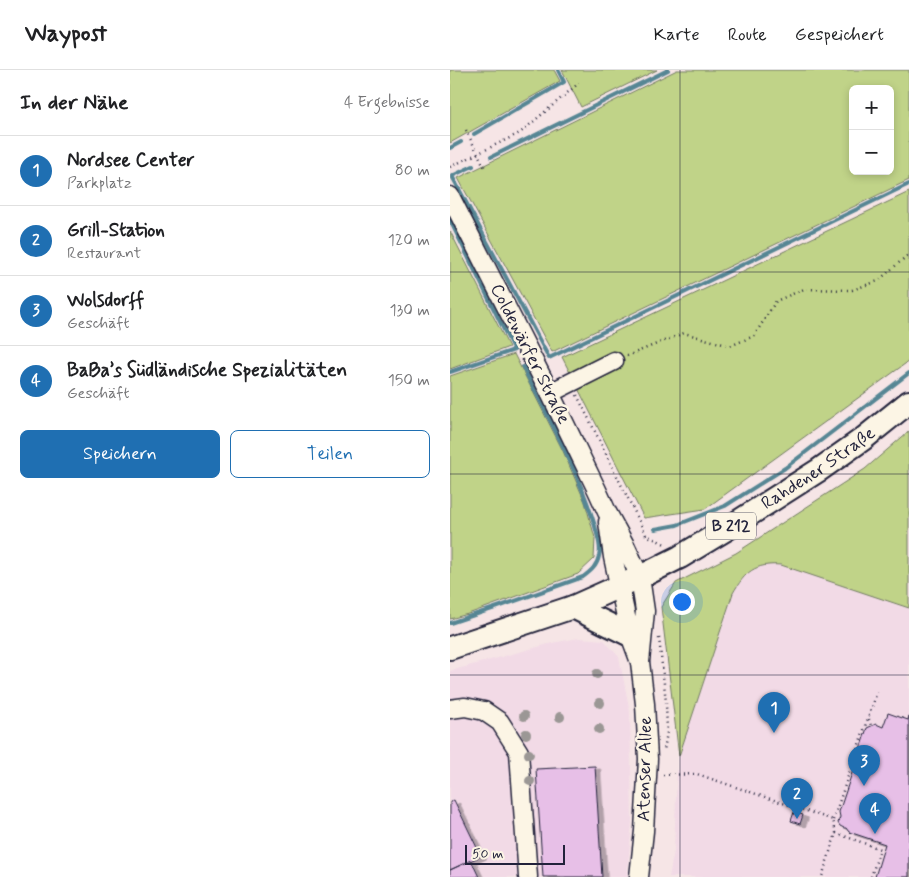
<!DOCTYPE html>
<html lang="de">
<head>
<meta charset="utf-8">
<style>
	:root { --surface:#fff; --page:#f6f6f6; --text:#202124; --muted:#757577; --line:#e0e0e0; --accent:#1f6fb2 }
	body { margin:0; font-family:Mynerve,sans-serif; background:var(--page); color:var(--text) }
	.controls { position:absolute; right:15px; top:15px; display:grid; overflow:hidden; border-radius:8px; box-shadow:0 2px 8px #0003 }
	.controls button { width:45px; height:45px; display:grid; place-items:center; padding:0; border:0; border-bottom:1px solid var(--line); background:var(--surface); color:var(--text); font:25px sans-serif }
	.scale { position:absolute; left:15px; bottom:12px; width:100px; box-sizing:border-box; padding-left:5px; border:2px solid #22223b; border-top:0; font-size:14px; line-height:18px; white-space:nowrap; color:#22223b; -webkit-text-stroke:4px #fcf5e5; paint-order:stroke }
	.you { position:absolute; left:231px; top:531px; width:18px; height:18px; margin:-12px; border:4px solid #fff; border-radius:50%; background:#1a73e8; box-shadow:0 0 0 8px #1a73e833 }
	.badge { display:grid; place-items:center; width:32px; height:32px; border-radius:50%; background:var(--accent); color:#fff; font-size:16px; font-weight:700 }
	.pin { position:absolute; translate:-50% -41px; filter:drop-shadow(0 1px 2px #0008) }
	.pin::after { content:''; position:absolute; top:26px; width:18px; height:15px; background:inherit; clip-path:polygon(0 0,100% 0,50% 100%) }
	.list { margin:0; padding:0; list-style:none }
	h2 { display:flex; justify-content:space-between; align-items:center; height:65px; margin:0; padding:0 20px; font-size:21px }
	h2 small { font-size:16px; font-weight:400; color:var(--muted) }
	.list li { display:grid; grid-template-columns:32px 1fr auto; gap:15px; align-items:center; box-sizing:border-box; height:70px; padding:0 20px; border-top:1px solid var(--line) }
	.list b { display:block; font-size:19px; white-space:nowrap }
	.list p { margin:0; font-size:16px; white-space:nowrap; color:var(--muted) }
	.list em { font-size:16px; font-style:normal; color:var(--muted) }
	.actions { display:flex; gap:10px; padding:15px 20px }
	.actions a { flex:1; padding:11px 0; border:1px solid var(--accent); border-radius:8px; text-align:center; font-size:18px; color:var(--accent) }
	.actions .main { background:var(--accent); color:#fff }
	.map { position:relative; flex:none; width:459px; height:807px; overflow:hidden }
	header { display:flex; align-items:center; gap:30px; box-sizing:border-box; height:70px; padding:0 25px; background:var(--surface); border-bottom:1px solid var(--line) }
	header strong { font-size:24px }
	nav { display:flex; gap:28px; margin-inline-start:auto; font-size:18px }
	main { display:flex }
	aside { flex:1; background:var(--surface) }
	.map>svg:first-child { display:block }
	.built { fill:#f2dae6 }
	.green { fill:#c0d388; stroke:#717a62; fill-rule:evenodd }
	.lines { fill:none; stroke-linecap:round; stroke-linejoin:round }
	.stream { stroke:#568694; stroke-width:4 }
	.building { fill:#e7bfe7; stroke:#22223b; filter:url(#shadow) }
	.minor-casing { stroke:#22223b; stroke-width:21 }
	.major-casing { stroke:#22223b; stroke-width:26 }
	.path { stroke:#22223b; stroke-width:2.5; stroke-dasharray:1 4; stroke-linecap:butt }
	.minor { stroke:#fcf5e5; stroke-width:18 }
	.major { stroke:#fcf5e5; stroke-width:22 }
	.tree { fill:#9b9795 }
	.grid { fill:none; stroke:#22223b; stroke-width:1; stroke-opacity:0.55 }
	.labels { text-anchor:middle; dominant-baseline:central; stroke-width:5; stroke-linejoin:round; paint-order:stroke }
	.shield { fill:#fcf5e5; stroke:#63616e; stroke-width:1 }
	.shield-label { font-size:16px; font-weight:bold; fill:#22223b }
	.street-label { font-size:18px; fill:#22223b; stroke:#fcf5e5 }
</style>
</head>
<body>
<header>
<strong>Waypost</strong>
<nav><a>Karte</a><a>Route</a><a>Gespeichert</a></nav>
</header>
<main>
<aside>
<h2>In der Nähe<small>4 Ergebnisse</small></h2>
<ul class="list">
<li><span class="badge">1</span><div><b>Nordsee Center</b><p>Parkplatz</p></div><em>80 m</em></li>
<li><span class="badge">2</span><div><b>Grill-Station</b><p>Restaurant</p></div><em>120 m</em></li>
<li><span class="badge">3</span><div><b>Wolsdorff</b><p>Geschäft</p></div><em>130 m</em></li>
<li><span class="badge">4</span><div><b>BaBa’s Südländische Spezialitäten</b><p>Geschäft</p></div><em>150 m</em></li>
</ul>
<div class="actions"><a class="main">Speichern</a><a>Teilen</a></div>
</aside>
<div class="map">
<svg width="459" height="807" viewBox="0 0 459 807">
	<defs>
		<filter id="shadow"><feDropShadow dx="5.5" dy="3" stdDeviation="0" flood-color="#0004"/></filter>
	</defs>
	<rect width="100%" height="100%" fill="#f6e5e6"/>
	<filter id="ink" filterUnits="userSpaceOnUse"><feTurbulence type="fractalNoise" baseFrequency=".02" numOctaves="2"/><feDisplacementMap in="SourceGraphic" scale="10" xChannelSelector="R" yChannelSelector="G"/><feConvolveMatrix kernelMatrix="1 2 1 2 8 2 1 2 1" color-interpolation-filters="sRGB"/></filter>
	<g filter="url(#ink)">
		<path class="built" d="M319 494 331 495 459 538V807H219L224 781 227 700H229V686L283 523 290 512 299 502 306 498Z
			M129 568 154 570 169 587 180 642 182 752 177 807H0V601L102 573Z"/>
		<path class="green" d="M0 0H104L110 11 0 73Z
			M112 0H207L131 37Z
			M227 0H459V110L102 282 8 108ZM403 19H440V101H403Z
			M459 122V291L255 439 194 448 112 287Z
			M0 161 59 277 0 299Z
			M64 284 113 381 135 432 145 468 144 489 128 504 18 544 0 549V306Z
			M459 361V538L331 495C305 493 295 502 283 523L229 686 211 537 226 513 286 483 415 399Z"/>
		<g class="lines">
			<path class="stream" d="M24 64 114 12 108 0
				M0 78 11 72
				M41 87 218 0
				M23 96 2 106 99 288 459 114
				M0 150 64 280 0 302
				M205 459 227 455 275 436 335 398 459 303
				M0 553 48 537 133 507C141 501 147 496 149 486 152 477 147 465 145 456 128 400 99 349 73 297"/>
		</g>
		<path class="building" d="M438 643 458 650 459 646V807H425L435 774 399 762 396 758H394L390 756 388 753 390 747 389 742 417 658 426 654 433 657Z
			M145 696 152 807H93L86 699Z
			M4 730 31 786 0 800V732Z
			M344 742 353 745 350 754 341 751Z
			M21 790 29 807H0V800Z"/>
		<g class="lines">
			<g class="minor-casing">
				<path id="minor" d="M0 126 100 323 147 420 157 442 175 475 190 507 195 541 190 592
					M100 323 164 291
					M158 452 163 487 180 565 190 592 195 634 198 689 194 761 189 807
					M0 639 15 637 34 641 50 652 69 682 78 807"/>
			</g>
			<g class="major-casing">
				<g id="major">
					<path d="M123 537 180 565"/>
					<path id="s1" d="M0 578 123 537 190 507 230 487 283 455 369 400 413 369 459 332"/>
				</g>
			</g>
			<path class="path" d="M16 60 35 98
				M0 97 70 63 129 13
				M177 286 234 263 280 276 304 266 326 231 354 219 402 220 428 211 459 184
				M127 325 196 465 215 474
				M209 568 216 632 217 662 214 681
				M419 649 421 656
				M213 705 247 704 383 750 386 763 372 807
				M383 750 427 622
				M386 763 430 779 421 807"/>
			<use href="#minor" class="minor"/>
			<use href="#major" class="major"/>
		</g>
		<g class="tree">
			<circle cx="147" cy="604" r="5"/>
			<circle cx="150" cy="633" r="5"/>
			<circle cx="74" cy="646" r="5"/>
			<circle cx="110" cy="647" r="5"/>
			<circle cx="149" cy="659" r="5"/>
			<circle cx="76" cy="664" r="5"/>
			<circle cx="79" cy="684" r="5"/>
			<circle cx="80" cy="711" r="5"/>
		</g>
	</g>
	<path class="grid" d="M230 0V807M0 202H459M0 404H459M0 605H459"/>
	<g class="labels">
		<rect class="shield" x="256" y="442.5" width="50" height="27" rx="4"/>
		<g class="shield-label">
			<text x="281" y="456">B 212</text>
		</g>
		<g class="street-label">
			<text transform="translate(80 284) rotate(63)">Coldewärfer Straße</text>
			<text stroke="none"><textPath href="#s1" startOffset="412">Rahdener Straße</textPath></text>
			<text transform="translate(195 699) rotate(-89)">Atenser Allee</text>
		</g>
	</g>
</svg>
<div class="controls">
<button>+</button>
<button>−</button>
</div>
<div class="scale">50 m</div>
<div class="you"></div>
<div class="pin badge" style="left:324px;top:663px">1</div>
<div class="pin badge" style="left:347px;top:749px">2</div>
<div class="pin badge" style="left:414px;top:716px">3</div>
<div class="pin badge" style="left:425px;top:764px">4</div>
</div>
</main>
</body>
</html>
